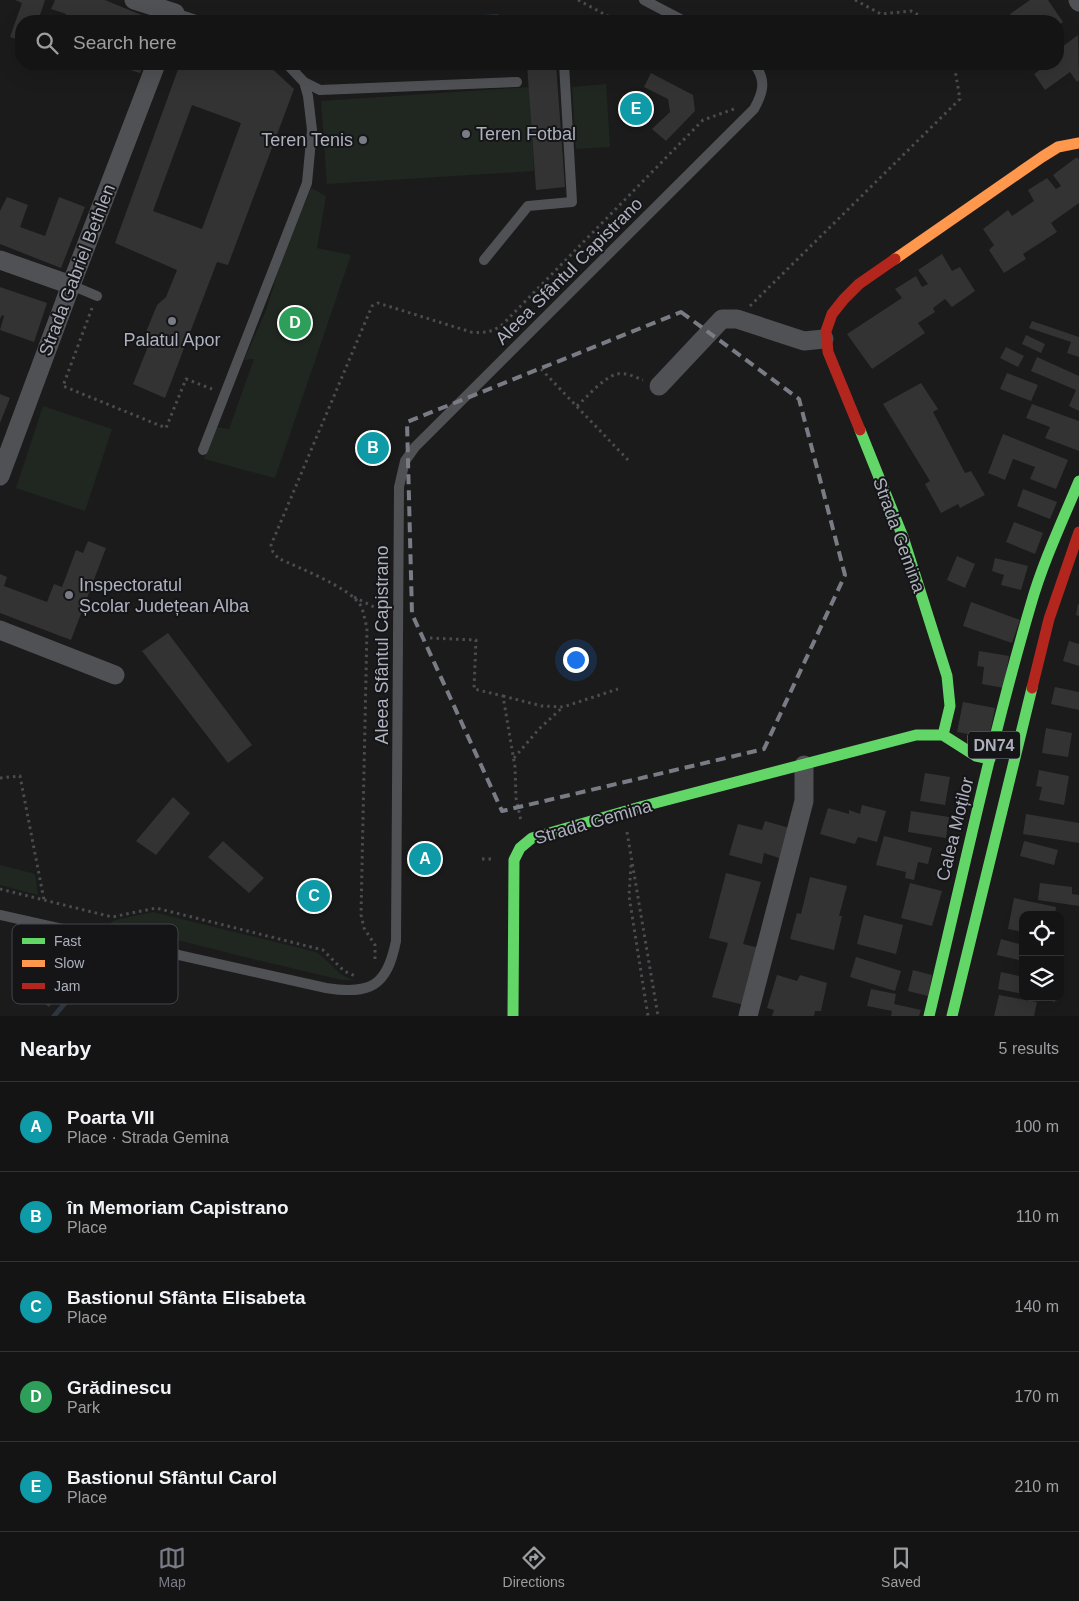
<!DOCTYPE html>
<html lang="en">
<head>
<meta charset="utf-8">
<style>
	:root { --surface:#141415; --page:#212122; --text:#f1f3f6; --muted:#9d9ea0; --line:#333334; --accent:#797c85 }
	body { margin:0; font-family:Arial,sans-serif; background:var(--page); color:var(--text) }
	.controls { position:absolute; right:15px; bottom:15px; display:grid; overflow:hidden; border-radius:10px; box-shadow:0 5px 20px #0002 }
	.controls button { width:45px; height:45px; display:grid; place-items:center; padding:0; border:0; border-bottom:1px solid var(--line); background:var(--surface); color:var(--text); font:25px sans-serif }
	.you { position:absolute; left:575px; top:659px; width:18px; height:18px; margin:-12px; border:4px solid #fff; border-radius:50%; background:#1a73e8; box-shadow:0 0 0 8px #1a73e833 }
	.badge { display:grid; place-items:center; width:32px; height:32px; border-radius:50%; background:var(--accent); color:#fff; font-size:16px; font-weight:700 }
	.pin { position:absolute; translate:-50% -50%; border:2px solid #fff; box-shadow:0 1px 5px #0006 }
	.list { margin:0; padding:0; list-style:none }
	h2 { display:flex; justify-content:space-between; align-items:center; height:65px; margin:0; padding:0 20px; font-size:21px }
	h2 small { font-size:16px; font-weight:400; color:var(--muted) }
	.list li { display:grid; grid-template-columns:32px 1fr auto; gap:15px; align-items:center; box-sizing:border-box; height:90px; padding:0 20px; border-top:1px solid var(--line) }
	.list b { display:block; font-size:19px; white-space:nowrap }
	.list p { margin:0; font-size:16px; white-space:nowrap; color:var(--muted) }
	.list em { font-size:16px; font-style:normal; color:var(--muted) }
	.icon { flex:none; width:28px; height:28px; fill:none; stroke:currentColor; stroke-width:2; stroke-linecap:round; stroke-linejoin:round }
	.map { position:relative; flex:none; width:1079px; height:1016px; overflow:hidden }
	.search { position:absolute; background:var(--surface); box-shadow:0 5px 20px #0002; left:15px; right:15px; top:15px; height:55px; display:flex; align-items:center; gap:12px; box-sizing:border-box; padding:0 18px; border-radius:20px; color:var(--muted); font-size:19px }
	.sheet { height:515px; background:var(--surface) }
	nav { display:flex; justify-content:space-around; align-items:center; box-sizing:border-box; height:70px; border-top:1px solid var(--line); background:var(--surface); font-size:14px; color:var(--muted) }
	nav a { display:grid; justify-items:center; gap:2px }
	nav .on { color:var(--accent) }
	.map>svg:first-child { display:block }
	.green { fill:#1f2720 }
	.water { fill:#2d363f }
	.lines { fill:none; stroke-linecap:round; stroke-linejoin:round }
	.stream { stroke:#2d363f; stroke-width:5 }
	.building { fill:#333334; fill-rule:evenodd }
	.path { stroke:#4b4c4f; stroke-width:3; stroke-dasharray:2.5 4; stroke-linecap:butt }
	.lane { stroke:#4f5155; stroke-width:10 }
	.street { stroke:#4f5155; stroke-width:19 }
	.fast { stroke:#63d668; stroke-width:11 }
	.slow { stroke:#ff974d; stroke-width:11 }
	.jam { stroke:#b3261e; stroke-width:11 }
	.marked { fill:none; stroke:#797c85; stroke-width:4; stroke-dasharray:10 6; stroke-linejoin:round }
	.poi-dot { fill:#797c85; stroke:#151518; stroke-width:2 }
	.labels { text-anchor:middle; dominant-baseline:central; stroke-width:4; stroke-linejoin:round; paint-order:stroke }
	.shield { fill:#151518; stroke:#7f828c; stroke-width:1 }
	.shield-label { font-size:16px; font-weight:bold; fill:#acb1bd }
	.poi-label { font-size:18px; fill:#acb1bd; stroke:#151518; text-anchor:start }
	.street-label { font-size:18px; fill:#acb1bd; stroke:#151518 }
	.key { fill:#151518; stroke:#42444a; stroke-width:1 }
	.key-label { font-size:14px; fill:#acb1bd }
</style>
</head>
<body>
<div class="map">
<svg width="1079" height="1016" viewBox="0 0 1079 1016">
	<rect width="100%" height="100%" fill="#1b1b1c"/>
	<path class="green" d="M606 84 610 147 576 149 572 87Z
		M529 87 534 171 327 184 321 101Z
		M311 188 326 196 317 248 351 255 275 478 204 459 215 427 229 429 254 359 244 360 267 308 281 261Z
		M43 406 112 429 85 511 16 488Z
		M0 865 35 874 38 895 0 885Z
		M153 912 316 952C330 961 337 975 353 980H342L257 960 110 923 115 920Z"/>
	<path class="water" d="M498 14 499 20 503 19 504 21H448L449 17Z"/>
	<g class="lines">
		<path class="stream" d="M54 1016 89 975"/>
	</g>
	<path class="building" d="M15 0H45L38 21H21V41L10 37 22 3Z
		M55 0H105L156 21H63L66 14 51 9Z
		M1030 0H1048L1063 22 1058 26V21H1015L1010 14Z
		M1078 35 1079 80 1077 82 1070 72 1045 90 1034 74 1048 64H1058V50Z
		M110 64H144L140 73Z
		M180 64H267L294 89 228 265 217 262 165 398 133 384 147 349 144 337 157 305 166 297 177 270 115 243ZM192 105 241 123 202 229 153 211Z
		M527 64H556L565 187 536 190Z
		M651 73 693 95 695 111 666 141 652 129 670 112 668 99 644 87Z
		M1077 157 1079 160V203L1051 223 1057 232 1023 254 1026 259 1004 273 989 250 994 245 983 229 1008 210 1012 216 1034 201 1028 190 1047 178 1056 189 1061 186 1053 175Z
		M7 197 28 205 20 227 45 236 59 197 85 207 61 268 0 244V211Z
		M942 254 952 271 960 267 975 291 952 307 945 299 933 308 935 312 918 323 925 333 872 369 847 334 902 298 895 289 916 276 922 287 928 284 918 270Z
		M0 287 47 303 34 342 0 330 4 316 2 315 0 319Z
		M1032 321 1079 337V357L1067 353 1071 342 1029 328Z
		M1026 335 1045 344 1041 353 1022 344Z
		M1006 347 1024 356 1018 367 1000 358Z
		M1037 357 1079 376V411L1069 406 1076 390 1031 371Z
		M1007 373 1038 385 1031 401 1000 389Z
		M921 383 938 409 933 412 965 473 971 471 985 495 960 508 958 504 941 513 925 484 930 481 883 404Z
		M0 394 10 398 0 423Z
		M1032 404 1079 421V451L1045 438 1050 427 1026 418Z
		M1003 434 1068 460 1056 489 1030 479 1035 467 1013 459 1005 480 988 473Z
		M1023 489 1057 502 1050 519 1017 506Z
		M1014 522 1043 533 1035 554 1006 542Z
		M88 541 106 548 71 640 0 613V574L7 577 4 586 47 602 54 584 62 587 76 550 83 553Z
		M957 556 975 564 965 588 947 580Z
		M995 558 1028 566 1021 590 1001 585 1004 575 992 571Z
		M971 602 1020 620 1012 643 963 626Z
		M1078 604H1079V616L1076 615Z
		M168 633 252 745 228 763 142 651Z
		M1069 641 1079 644V666L1063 661Z
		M979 651 1009 656 1004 688 982 684 984 667 977 666Z
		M1055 687 1079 692V710L1051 704Z
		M963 702 995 708 989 738 957 732Z
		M1046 728 1072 733 1068 757 1042 753Z
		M1039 770 1069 776 1064 805 1039 800 1042 787 1036 786Z
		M925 773 950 777 945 805 920 801Z
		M173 797 190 813 156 855 136 841Z
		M862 805 886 811 877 842 858 837 855 844 820 834 828 808 849 814V810L860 814Z
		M911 811 949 817 946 838 908 832Z
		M1026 814 1079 823V843L1023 834Z
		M765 821 793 829 785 860 764 853 762 864 729 855 738 824 762 830Z
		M884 836 932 848 928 864 918 862 914 880 905 878 906 872 876 865Z
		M223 841 264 878 249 893 208 857Z
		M1024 841 1058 850 1054 865 1020 856Z
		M726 873 761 882 743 944 760 948 744 1005 712 997 728 943 709 938Z
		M810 877 847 886 839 916H842L834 950 790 939 797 913 801 914Z
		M910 883 942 891 932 926 901 918Z
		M1040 883 1072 887V894L1079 895V906L1038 900Z
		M1014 898 1056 907 1055 915H1023V932L1008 929Z
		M864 915 903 925 896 954 857 944Z
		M1001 939 1023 945V961L997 955Z
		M856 957 901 971 895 991 850 977Z
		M913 970 932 975 928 996 908 991Z
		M1001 972 1023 977V994L998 989Z
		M777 975 797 981 800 975 827 983 821 1011H815L814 1016H772L774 1010 767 1008Z
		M42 980 60 993 49 1007 31 993Z
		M871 989 896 994 894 1004 921 1010 919 1016H891L892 1011 867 1006Z
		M999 995 1037 1002 1034 1016H994Z
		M1039 997H1056L1055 1002Z"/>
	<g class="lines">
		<path class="path" d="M578 0 617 21
			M855 0 881 14 911 11 930 21
			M711 64 733 66 742 70
			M750 306 960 99 954 64
			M92 308 63 386 166 428 186 379 212 389
			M541 369 628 460
			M577 406C587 397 604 377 617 374 626 372 635 377 643 380
			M354 597 386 613
			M430 638 476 640 474 689 503 696 515 767 516 798 521 821
			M503 696 542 706 563 707 618 689
			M514 758 539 729 563 707
			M0 778 20 776 44 900
			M627 832 658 1016
			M409 857H424
			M482 859H493
			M631 865 629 896 648 1016
			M0 889 112 917 156 908 323 950 344 971 355 976
			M375 959V945L364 928 361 915 367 628C365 621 364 613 361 606 350 587 298 568 278 558L273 552 271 545 372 306 378 303 471 332C483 333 491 333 502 325L703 120 734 109"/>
		<path class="lane" d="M644 0 684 21
			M175 13 199 21
			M287 64 304 82 320 90 517 82
			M484 260 528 206 572 202 564 64
			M71 285 97 296
			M203 450 307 183 312 130 308 96 304 82
			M0 915 326 988C371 995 387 986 396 941L399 487 405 461 415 447 754 109C763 93 767 80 754 64"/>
		<path class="street" d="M134 0 175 13 172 21
			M1078 0 1079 2
			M0 260 71 285
			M659 386 722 319H737L804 341 824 339
			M0 476 71 285 156 64
			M0 630 115 675
			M748 1016 804 801V765"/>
		<path class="fast" d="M860 430 903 537 947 676 950 706 943 735
			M513 1016 514 860 520 848 532 838 640 807 916 735H943L976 756 990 759
			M929 1016C962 879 991 740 1031 604 1043 562 1062 522 1079 481
			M952 1016 1032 688"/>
		<path class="slow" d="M895 259 1042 157 1058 147 1079 143"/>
		<path class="jam" d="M860 430 828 352 826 331 832 314 844 299 859 284 895 259
			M1032 688 1049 619 1079 532"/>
	</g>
	<path class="marked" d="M681 312 799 399 845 575 764 749 502 811 412 614 407 422Z"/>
	<g class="poi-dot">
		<circle cx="466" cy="134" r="5"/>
		<circle cx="363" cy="140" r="5"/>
		<circle cx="172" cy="321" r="5"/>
		<circle cx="69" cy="595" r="5"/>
	</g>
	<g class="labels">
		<rect class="shield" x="968" y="731.5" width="52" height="27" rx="4"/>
		<g class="shield-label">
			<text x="994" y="745">DN74</text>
		</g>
		<g class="poi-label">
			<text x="476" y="134">Teren Fotbal</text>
			<text x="353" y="140" text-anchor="end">Teren Tenis</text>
			<text x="172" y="340" text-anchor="middle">Palatul Apor</text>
			<text x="79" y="585">Inspectoratul<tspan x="79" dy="21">Școlar Județean Alba</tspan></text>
		</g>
		<g class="street-label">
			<text transform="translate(77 270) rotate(-69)">Strada Gabriel Bethlen</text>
			<text transform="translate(569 271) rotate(-45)">Aleea Sfântul Capistrano</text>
			<text transform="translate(899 535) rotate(70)">Strada Gemina</text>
			<text transform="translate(382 645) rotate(-90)">Aleea Sfântul Capistrano</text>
			<text transform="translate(593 822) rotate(-16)">Strada Gemina</text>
			<text transform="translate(955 829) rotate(-76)">Calea Moților</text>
		</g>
	</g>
	<rect x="12" y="924" width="166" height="80" rx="8" class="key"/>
	<rect x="22" y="938" width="23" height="6" fill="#63d668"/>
	<rect x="22" y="960" width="23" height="7" fill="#ff974d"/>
	<rect x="22" y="983" width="23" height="6" fill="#b3261e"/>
	<g class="key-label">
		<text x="54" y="946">Fast</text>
		<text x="54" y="968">Slow</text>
		<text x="54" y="991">Jam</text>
	</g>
</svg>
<div class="controls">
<button><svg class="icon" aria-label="locate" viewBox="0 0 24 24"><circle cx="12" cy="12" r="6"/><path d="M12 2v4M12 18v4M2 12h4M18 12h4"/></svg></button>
<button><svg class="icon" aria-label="layers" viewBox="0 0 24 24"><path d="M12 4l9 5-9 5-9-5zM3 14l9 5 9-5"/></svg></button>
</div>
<div class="you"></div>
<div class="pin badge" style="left:425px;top:859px;background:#0f9aa8">A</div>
<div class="pin badge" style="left:373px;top:448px;background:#0f9aa8">B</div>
<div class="pin badge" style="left:314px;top:896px;background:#0f9aa8">C</div>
<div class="pin badge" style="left:295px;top:323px;background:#2e9e5b">D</div>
<div class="pin badge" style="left:636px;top:109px;background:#0f9aa8">E</div>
<div class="search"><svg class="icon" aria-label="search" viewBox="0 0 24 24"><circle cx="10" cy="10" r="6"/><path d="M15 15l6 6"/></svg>Search here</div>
</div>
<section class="sheet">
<h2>Nearby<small>5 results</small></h2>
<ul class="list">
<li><span class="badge" style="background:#0f9aa8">A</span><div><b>Poarta VII</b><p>Place · Strada Gemina</p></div><em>100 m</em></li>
<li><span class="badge" style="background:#0f9aa8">B</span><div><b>în Memoriam Capistrano</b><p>Place</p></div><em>110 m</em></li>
<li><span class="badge" style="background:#0f9aa8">C</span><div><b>Bastionul Sfânta Elisabeta</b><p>Place</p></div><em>140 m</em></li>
<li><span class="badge" style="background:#2e9e5b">D</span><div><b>Grădinescu</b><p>Park</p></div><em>170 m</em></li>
<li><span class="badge" style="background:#0f9aa8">E</span><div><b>Bastionul Sfântul Carol</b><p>Place</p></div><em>210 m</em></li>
</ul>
</section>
<nav>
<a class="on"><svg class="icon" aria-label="map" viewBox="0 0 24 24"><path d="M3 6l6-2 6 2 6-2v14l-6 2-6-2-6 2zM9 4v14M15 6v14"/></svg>Map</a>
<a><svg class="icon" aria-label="directions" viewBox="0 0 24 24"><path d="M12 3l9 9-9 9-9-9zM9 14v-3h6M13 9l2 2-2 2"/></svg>Directions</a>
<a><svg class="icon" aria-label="saved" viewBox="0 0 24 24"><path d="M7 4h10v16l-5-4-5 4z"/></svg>Saved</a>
</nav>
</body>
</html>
